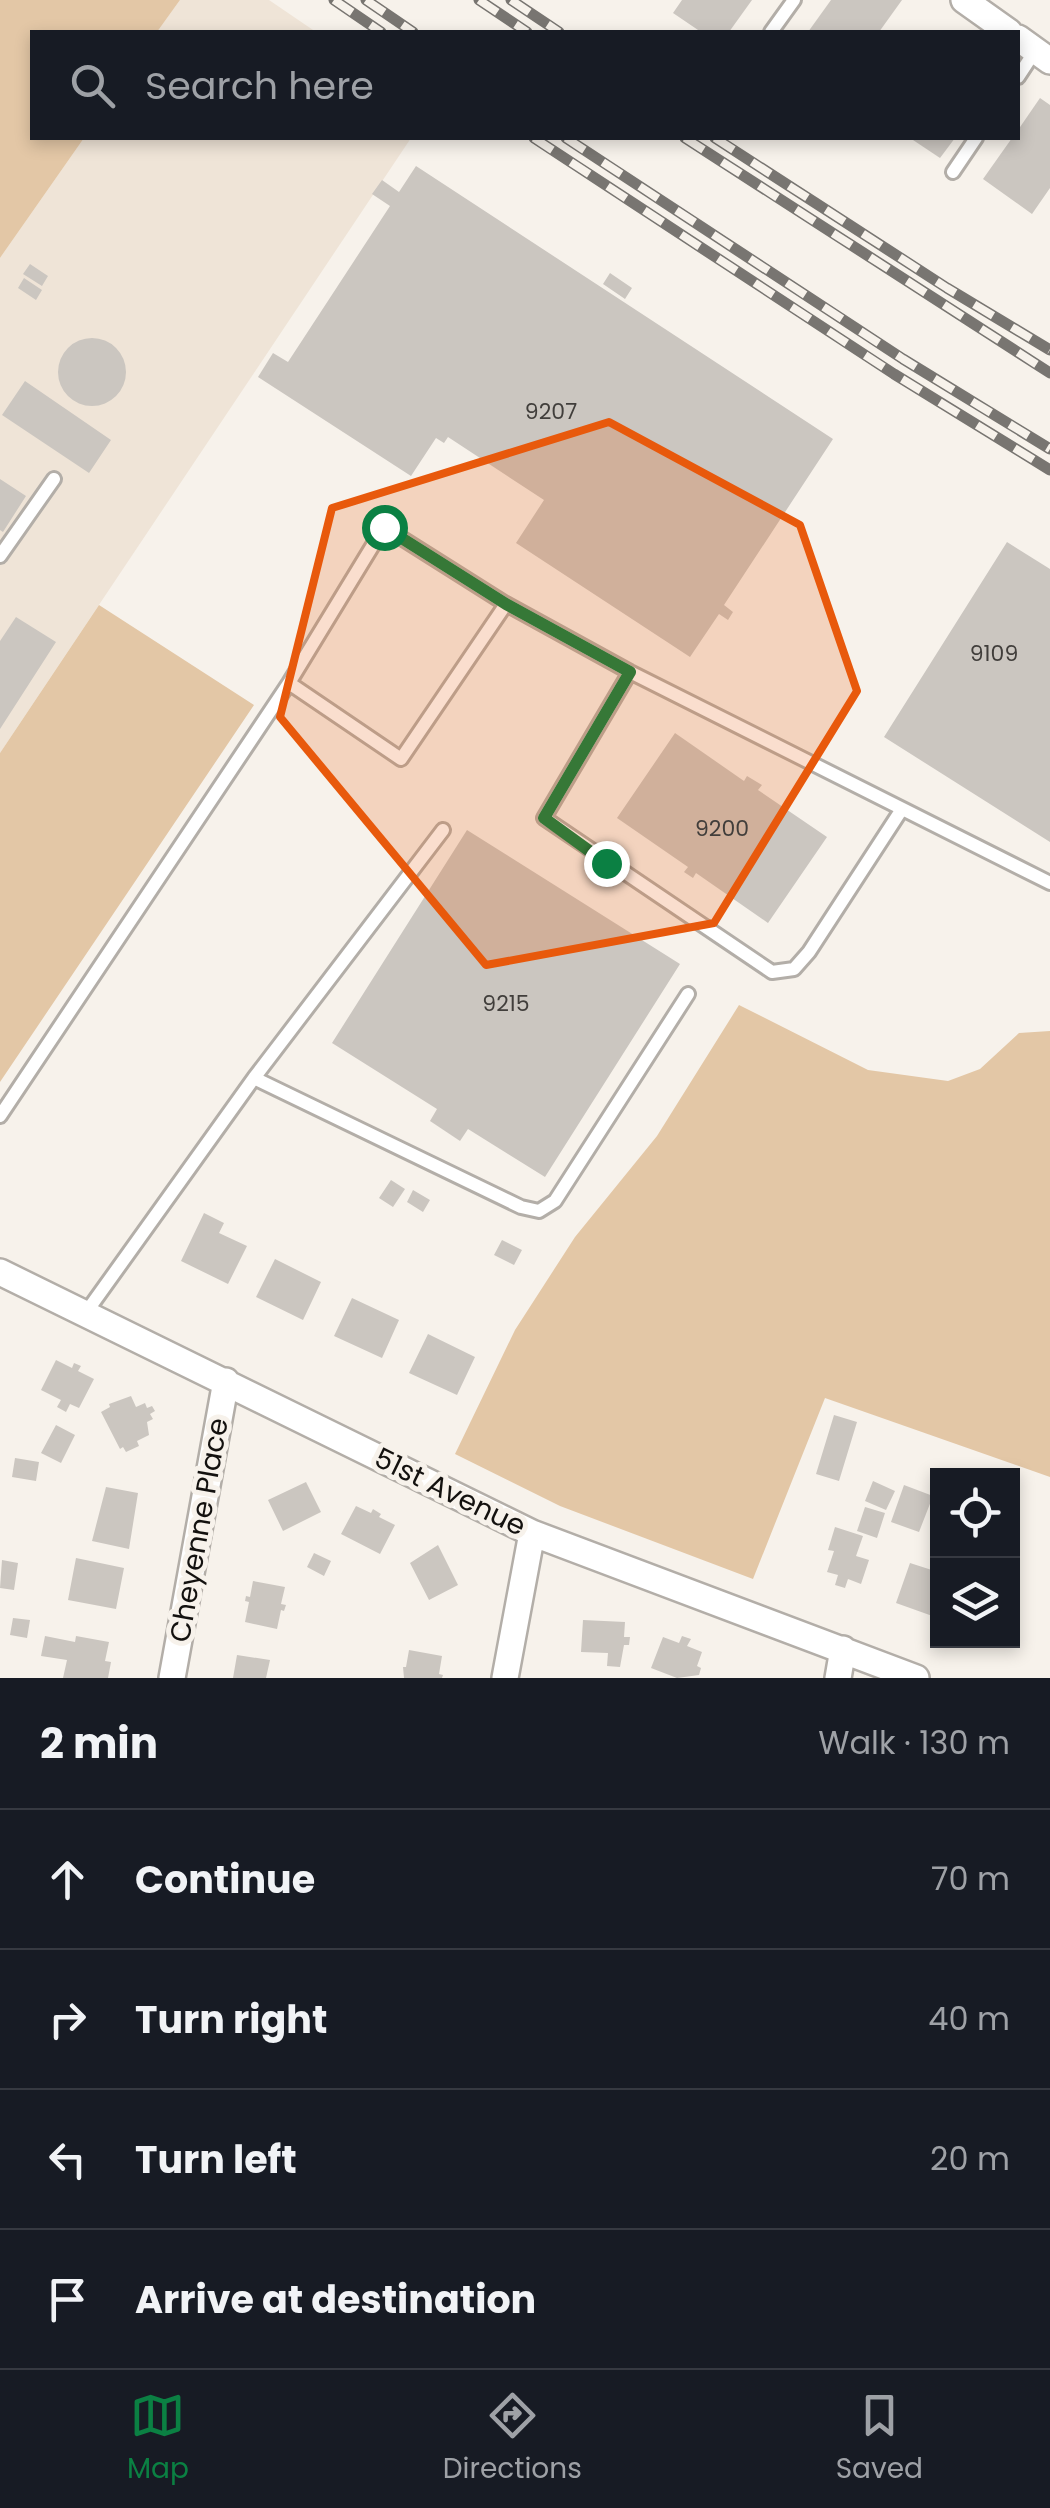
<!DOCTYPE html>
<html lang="en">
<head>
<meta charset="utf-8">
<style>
	:root { --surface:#171b24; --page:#242831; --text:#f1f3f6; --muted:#9ea1a6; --line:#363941; --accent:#0b8043 }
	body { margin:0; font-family:Poppins,sans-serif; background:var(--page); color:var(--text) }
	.controls { position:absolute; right:30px; bottom:30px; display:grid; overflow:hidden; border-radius:0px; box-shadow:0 5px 15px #0003 }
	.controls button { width:90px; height:90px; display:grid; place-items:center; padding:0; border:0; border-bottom:2px solid var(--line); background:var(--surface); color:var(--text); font:50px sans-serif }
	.stop { position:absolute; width:30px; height:30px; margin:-22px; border:8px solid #0b8043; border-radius:50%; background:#fff }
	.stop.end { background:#0b8043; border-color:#fff; box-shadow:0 2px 10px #0008 }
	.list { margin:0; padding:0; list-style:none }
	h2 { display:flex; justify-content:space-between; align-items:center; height:130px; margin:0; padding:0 40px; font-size:42px }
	h2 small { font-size:32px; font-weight:400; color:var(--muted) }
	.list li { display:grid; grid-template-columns:65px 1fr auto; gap:30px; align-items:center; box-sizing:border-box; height:140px; padding:0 40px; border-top:2px solid var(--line) }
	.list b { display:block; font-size:38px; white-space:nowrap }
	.list em { font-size:32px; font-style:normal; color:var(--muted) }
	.icon { flex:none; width:55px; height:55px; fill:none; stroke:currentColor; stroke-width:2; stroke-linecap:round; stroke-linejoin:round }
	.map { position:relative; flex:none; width:1050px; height:1678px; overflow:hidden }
	.search { position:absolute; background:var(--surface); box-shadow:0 5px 15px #0003; left:30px; right:30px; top:30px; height:110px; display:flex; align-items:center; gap:25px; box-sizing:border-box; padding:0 35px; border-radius:0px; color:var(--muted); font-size:38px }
	.sheet { height:690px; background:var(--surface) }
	nav { display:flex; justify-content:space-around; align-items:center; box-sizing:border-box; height:140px; border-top:2px solid var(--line); background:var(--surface); font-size:28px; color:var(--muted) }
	nav a { display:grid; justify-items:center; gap:5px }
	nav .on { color:var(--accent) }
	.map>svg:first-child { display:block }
	.built { fill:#efe4d7 }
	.green { fill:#e3c7a6 }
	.building { fill:#cbc6c0 }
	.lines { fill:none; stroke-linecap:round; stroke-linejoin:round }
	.lane-casing { stroke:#b3aea8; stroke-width:18 }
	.street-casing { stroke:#b3aea8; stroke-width:30 }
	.lane { stroke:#fff; stroke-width:12 }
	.street { stroke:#fff; stroke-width:25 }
	.rail-casing { stroke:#787571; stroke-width:11 }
	.rail { stroke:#f7f2eb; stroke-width:8; stroke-dasharray:22; stroke-linecap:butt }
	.route { stroke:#0b8043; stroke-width:12 }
	.marked { fill:#e8590c; fill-opacity:0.2; stroke:#e8590c; stroke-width:8; stroke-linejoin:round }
	.labels { text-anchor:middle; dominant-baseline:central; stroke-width:10; stroke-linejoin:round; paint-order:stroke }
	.number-label { font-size:22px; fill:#413e3b }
	.street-label { font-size:28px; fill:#13110f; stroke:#f7f2eb }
</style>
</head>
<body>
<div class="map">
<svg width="1050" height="1678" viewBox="0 0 1050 1678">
	<rect width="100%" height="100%" fill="#f7f2eb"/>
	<path class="built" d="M180 0H269L316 32H157Z
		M84 138H411L0 753V258Z"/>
	<path class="green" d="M0 0H180L157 32H32V138H84L0 258Z
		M99 605 254 705 0 1082V753Z
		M739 1005 868 1070 948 1081 980 1069 1019 1033 1050 1031V1477L825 1398 753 1579 560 1506 455 1454 515 1330 575 1237 657 1136Z"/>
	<path class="building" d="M682 0H752L729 32H701L673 13Z
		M831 0H902L879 32H808Z
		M1040 98 1050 105V188L1032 214 983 179 1012 138H1018V130Z
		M910 138H955L940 158Z
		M416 166 833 439 724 605 733 612 728 620 719 614 690 657 516 543 544 500 448 437 444 443 436 438 411 476 258 377 273 353 288 362 390 206 372 194 382 180 399 192Z
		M30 264 48 276 42 286 23 274Z
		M610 273 632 288 625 299 603 284Z
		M24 278 42 290 36 300 18 288Z
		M58 372a34 34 0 1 1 68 0a34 34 0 1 1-68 0Z
		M25 381 111 440 89 473 2 415Z
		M0 479 26 496 3 532 0 530Z
		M1007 542 1050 569V842L884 737Z
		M16 617 56 642 0 729V641Z
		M675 733 744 781 747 776 762 785 758 790 827 837 768 923 696 873 693 878 684 872 688 867 617 818Z
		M467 830 680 964 545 1177 468 1129 460 1141 430 1121 437 1109 332 1043Z
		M391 1180 405 1189 393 1207 379 1198Z
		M413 1190 430 1200 423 1212 407 1202Z
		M204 1213 224 1223 219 1233 247 1246 228 1284 181 1261Z
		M502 1240 522 1250 514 1265 494 1255Z
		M275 1259 321 1282 303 1320 256 1297Z
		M352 1298 399 1320 382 1358 334 1336Z
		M428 1334 475 1357 457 1395 409 1373Z
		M56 1360 72 1368 74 1363 81 1366 78 1371 94 1379 79 1408 70 1404 66 1412 57 1407 61 1400 41 1390Z
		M131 1396 136 1407 145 1403 147 1408 152 1406 155 1411 150 1414 153 1419 147 1422 149 1435 137 1441 139 1446 126 1452 123 1447 120 1449 101 1412 110 1407 109 1404Z
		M834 1415 857 1422 839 1481 816 1474Z
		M56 1425 75 1435 61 1463 41 1453Z
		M15 1458 39 1462 36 1481 12 1477Z
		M873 1481 895 1491 886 1510 865 1501Z
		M306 1482 321 1512 283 1531 268 1500Z
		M904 1485 933 1496 919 1532 891 1522Z
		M106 1487 138 1493 129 1549 92 1541Z
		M356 1506 371 1513 373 1509 381 1514 379 1517 395 1525 380 1554 341 1534Z
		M865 1507 885 1513 877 1538 857 1531Z
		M835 1527 863 1536 856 1556 869 1560 861 1584 848 1579 845 1588 835 1585 838 1575 827 1572 834 1551 828 1550Z
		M438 1545 458 1585 429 1600 410 1563Z
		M314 1553 331 1561 324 1576 307 1567Z
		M76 1558 124 1568 116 1609 68 1600Z
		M2 1560 18 1563 14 1590 0 1588Z
		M910 1563 938 1572V1618L896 1603Z
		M253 1581 285 1587 281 1604 286 1605 284 1611 281 1610 277 1629 245 1622 249 1602 245 1601 246 1596 250 1597Z
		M13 1618 30 1620 27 1638 10 1635Z
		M583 1620 625 1622 624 1637H630L629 1645H624L620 1667 607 1666 608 1653 581 1652Z
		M45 1636 75 1642 76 1636 109 1642 105 1661 111 1662 108 1678H63L67 1660 41 1656Z
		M682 1636 691 1639 687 1646 702 1652 697 1666 701 1668 699 1675 677 1678 651 1668 663 1637 679 1643Z
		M409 1650 442 1656 439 1674 443 1675 442 1678H404L403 1667H406Z
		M237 1655 270 1660 266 1678H233Z"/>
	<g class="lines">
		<g class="lane-casing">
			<path id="lane" d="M771 32 794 0
				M1018 77 1035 51
				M953 172 976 138
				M0 556 54 479
				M630 672 544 818 772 972 794 969 809 952 902 809
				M289 683 401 759 506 604
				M254 1078 521 1207 539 1211 555 1201 688 994
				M0 1116 289 683 384 527 506 604 630 672 1050 883
				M85 1314 254 1078 443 830"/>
		</g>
		<g class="street-casing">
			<path id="street" d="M964 0 1009 32
				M1018 38 1050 61
				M0 1272 532 1533 916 1678
				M172 1678 226 1381
				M505 1678 532 1533
				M838 1678 843 1649"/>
		</g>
		<use href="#lane" class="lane"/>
		<use href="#street" class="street"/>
		<g class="rail-casing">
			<path id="rail" d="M334 0 381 32
				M366 0 413 32
				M479 0 527 32
				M511 0 559 32
				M534 138 894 374 1050 470
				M566 138 903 359 1050 449
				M685 138 1050 373
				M715 138 947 288 1050 350"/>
		</g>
		<use href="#rail" class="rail"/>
	</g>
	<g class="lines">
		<path class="route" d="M384 527 506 604 630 672 544 818 606 863"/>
	</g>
	<path class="marked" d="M609 422 800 525 857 691 714 923 486 965 280 717 332 508Z"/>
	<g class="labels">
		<g class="number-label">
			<text x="551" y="411">9207</text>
			<text x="994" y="653">9109</text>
			<text x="722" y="828">9200</text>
			<text x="506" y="1003">9215</text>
		</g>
		<g class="street-label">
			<text transform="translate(450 1492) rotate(26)">51st Avenue</text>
			<text transform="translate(199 1530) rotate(-80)">Cheyenne Place</text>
		</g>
	</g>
</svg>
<div class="controls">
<button><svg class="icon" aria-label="locate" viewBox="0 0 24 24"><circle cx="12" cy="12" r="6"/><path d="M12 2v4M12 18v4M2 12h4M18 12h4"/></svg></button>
<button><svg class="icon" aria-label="layers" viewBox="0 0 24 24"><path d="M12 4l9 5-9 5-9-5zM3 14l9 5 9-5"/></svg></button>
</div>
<div class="stop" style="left:384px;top:527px"></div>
<div class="stop end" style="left:606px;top:863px"></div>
<div class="search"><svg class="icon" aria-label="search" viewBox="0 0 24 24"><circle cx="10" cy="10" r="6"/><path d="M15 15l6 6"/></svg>Search here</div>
</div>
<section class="sheet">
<h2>2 min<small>Walk · 130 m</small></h2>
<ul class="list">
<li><svg class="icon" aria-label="ahead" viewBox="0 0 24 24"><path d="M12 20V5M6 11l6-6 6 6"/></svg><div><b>Continue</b></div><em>70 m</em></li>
<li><svg class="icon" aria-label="right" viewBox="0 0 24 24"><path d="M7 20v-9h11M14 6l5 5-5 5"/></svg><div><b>Turn right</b></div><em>40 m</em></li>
<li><svg class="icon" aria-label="left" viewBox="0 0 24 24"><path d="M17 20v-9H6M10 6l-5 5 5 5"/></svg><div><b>Turn left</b></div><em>20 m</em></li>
<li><svg class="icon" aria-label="arrive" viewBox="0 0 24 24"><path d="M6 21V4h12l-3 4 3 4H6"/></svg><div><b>Arrive at destination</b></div></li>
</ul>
</section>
<nav>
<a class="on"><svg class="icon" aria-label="map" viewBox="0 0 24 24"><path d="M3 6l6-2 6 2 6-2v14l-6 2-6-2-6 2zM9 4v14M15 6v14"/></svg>Map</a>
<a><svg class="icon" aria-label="directions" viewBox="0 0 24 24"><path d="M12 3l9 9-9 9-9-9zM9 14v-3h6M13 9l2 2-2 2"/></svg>Directions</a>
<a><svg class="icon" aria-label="saved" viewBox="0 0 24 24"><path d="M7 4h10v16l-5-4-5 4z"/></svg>Saved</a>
</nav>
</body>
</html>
